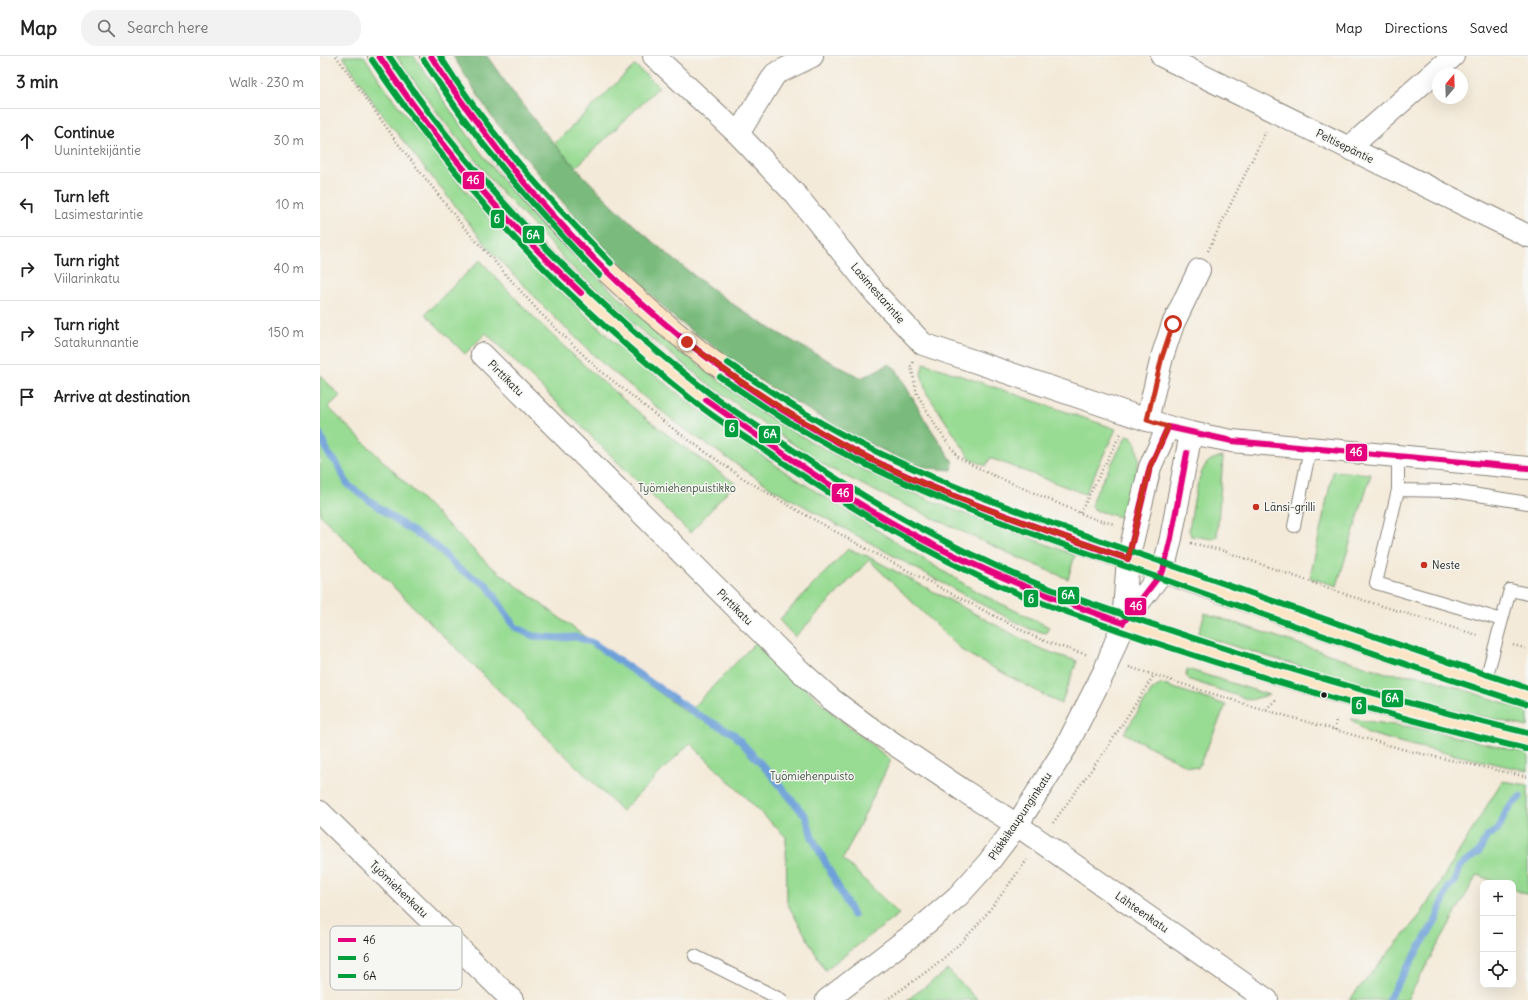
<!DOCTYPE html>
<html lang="en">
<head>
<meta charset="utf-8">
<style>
	:root { --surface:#fff; --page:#f2f2f2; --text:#222; --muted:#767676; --line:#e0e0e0 }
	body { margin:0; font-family:Delius,sans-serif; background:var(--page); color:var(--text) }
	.controls { position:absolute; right:12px; bottom:12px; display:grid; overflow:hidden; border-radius:8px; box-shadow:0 4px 16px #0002 }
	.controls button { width:36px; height:36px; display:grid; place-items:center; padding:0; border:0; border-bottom:1px solid var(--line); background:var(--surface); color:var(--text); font:20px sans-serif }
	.compass { position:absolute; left:1112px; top:12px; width:36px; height:36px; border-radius:50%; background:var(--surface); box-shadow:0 4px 16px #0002; rotate:19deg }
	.stop { position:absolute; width:12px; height:12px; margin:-9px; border:3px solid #c8321e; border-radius:50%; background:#fff }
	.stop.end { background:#c8321e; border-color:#fff; box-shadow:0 1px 4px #0008 }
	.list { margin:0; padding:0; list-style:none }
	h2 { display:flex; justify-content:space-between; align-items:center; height:52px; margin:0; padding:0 16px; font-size:17px }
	h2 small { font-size:13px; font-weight:400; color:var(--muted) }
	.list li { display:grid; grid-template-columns:26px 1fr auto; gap:12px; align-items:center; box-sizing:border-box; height:64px; padding:0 16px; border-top:1px solid var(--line) }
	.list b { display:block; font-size:15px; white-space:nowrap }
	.list p { margin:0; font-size:13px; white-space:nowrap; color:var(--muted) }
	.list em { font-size:13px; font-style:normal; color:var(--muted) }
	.icon { flex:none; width:22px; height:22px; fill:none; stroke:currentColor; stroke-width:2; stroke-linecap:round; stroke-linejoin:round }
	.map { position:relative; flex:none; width:1208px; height:944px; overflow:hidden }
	header { display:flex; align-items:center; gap:24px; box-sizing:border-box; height:56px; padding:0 20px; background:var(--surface); border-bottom:1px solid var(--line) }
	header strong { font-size:19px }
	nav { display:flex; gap:22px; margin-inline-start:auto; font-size:14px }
	.search { width:280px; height:36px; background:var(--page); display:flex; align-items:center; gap:10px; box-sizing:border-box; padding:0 14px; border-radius:16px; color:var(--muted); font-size:15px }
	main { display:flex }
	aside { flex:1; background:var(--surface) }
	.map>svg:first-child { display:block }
	.green { fill:#98db93; stroke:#5a7c58 }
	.forest { fill:#7abb7d; stroke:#4b6c4c }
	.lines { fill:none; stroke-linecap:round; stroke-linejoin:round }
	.stream { stroke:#6ea0d9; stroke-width:7 }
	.service-casing { stroke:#88837a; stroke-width:14 }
	.minor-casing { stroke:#88837a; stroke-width:24 }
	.tertiary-casing { stroke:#88837a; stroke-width:24 }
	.secondary-casing { stroke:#88837a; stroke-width:24 }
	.path { stroke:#88837a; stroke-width:2.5; stroke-dasharray:1 3; stroke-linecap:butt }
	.service { stroke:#fff; stroke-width:12 }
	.minor { stroke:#fff; stroke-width:22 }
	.tertiary { stroke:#fff; stroke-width:22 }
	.secondary { stroke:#fce5c4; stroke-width:22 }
	.bus-1-casing { stroke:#f6f6f2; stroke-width:9 }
	.bus-2-casing { stroke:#f6f6f2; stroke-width:9 }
	.bus-3-casing { stroke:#f6f6f2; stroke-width:9 }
	.bus-1 { stroke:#e5007d; stroke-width:6 }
	.bus-2 { stroke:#009e3d; stroke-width:6 }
	.bus-3 { stroke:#009e3d; stroke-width:6 }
	.route { stroke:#c8321e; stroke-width:5 }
	.poi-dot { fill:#c8321e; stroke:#f6f6f2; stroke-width:1.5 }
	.bus-dot { fill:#1c1c1c; stroke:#f6f6f2; stroke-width:1.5 }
	.labels { text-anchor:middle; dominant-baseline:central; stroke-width:3; stroke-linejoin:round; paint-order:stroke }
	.street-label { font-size:11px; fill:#1c1c1c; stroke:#f6f6f2 }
	.park-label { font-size:11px; fill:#415540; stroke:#f6f6f2 }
	.poi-label { font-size:11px; fill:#1c1c1c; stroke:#f6f6f2; text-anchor:start }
	.key { fill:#f6f6f2; stroke:#b5b5b2; stroke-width:1 }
	.key-label { font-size:11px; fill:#1c1c1c }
	.line-badge { stroke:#f6f6f2; stroke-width:1.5 }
	.badge-label { font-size:11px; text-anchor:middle; font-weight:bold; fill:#fff }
</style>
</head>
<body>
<header>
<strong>Map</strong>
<div class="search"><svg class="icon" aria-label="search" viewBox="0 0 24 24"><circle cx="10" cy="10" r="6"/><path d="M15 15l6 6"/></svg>Search here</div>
<nav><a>Map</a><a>Directions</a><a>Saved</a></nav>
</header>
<main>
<aside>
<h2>3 min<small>Walk · 230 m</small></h2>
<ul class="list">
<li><svg class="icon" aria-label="ahead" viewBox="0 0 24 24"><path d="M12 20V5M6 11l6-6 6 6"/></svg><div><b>Continue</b><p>Uunintekijäntie</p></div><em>30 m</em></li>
<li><svg class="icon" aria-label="left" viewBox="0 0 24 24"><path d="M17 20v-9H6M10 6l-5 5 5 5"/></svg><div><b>Turn left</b><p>Lasimestarintie</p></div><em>10 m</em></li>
<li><svg class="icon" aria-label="right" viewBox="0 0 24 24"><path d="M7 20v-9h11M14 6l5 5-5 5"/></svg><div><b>Turn right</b><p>Viilarinkatu</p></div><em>40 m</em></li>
<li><svg class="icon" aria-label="right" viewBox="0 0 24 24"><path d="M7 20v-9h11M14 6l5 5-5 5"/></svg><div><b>Turn right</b><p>Satakunnantie</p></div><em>150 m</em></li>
<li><svg class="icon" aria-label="arrive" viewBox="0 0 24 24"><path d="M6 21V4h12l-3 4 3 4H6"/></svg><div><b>Arrive at destination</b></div></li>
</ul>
</aside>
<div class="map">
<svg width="1208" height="944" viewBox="0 0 1208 944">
	<rect width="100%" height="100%" fill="#f6f6f2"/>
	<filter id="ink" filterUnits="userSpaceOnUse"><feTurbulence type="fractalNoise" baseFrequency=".025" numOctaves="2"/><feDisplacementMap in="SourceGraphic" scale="8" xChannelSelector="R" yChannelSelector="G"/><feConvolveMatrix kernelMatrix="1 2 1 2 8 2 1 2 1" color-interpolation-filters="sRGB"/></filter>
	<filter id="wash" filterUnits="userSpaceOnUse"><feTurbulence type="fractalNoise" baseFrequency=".012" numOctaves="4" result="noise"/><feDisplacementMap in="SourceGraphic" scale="16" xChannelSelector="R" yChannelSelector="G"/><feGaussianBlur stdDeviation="0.9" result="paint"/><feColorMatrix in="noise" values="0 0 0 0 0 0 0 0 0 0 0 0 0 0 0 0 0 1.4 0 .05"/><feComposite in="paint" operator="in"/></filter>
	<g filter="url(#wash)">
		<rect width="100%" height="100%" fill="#f4ead9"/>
		<path class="green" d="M23 0H44L70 39 132 119 186 182 295 287 375 351 464 415 582 490 659 537 729 571 726 577 710 573 655 545 453 433 360 370 281 306 228 255 171 195 57 52Z
			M76 0H94C122 42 150 85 183 124 235 184 294 239 355 289 386 315 419 341 453 363 488 385 525 405 561 422 624 453 690 474 755 499L748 523 697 501 553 434 509 412 446 370 386 326 318 272 254 213 177 131 123 64Z
			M315 9 339 31 256 111 234 88Z
			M160 204C238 291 318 362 415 427L370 477 166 277 145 298 105 258Z
			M604 307 796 373 765 438 670 402 666 410 650 402 606 336 601 317Z
			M0 319 20 340 8 351 169 509 367 657 437 585 511 656 571 704 523 803 579 858 505 914 467 847 466 781 370 687 302 755 0 459Z
			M807 379 811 380 816 388 819 403 806 462H803L775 454C771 451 772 447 773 442Z
			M903 401 897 480 893 483 871 480 869 474C872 458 876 423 885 410 889 403 896 402 903 401Z
			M1013 415 1051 418 1017 530 990 522Z
			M528 493 547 500 717 591 735 598 757 605 741 648 644 596 549 504 475 581 459 564Z
			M885 557 1066 617 1103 620 1208 655V671C1096 647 987 613 878 579Z
			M867 613 949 639 930 644 870 624 866 620Z
			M841 628 906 649 878 712 867 710 804 677 832 634Z
			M1031 663 1097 672 1208 697V715L1090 689 1047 677Z
			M1182 725 1208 729V839L1193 833V827H1178L1157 819 1087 944H1029L1101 858Z
			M628 914 658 944H587Z"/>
		<path class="forest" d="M133 0H167C234 99 321 185 420 253 458 279 500 300 541 322L569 308 576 313 605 364 633 406 632 414 609 412 587 406 524 375 445 328 353 261 260 167 171 60Z"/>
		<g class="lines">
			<path class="stream" d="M0 378 9 399 16 406 28 429 86 471 115 489 139 513 167 529 195 571 213 580 238 582 256 581 273 587 375 657 414 678 453 721 486 761 492 781 533 859
				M1068 944 1117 862 1128 831 1134 827 1139 811 1159 796 1167 780 1178 774 1187 754 1200 741"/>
		</g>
	</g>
	<g filter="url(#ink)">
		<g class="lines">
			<g class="service-casing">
				<path id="service" d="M1078 400V434L1056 527 1182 564
					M1078 434 1133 435 1208 447
					M974 470 990 393
					M1165 627 1190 534 1208 538
					M375 900 462 944"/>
			</g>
			<g class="minor-casing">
				<path id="minor" d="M334 0 418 78 476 139 556 238 603 288 848 371
					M842 0 1208 180
					M418 78 455 18 492 0
					M1029 92 1133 0
					M162 298 479 614 511 643 546 669 644 735 697 769 947 944
					M827 364 842 301 853 268 879 214
					M0 756 192 944"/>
			</g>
			<g class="tertiary-casing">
				<path id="tertiary" d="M803 567 843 515 851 482 871 377
					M507 944 596 876 638 840 668 807 697 769 746 691 785 614 803 567 808 503 830 411 848 371 871 377 912 385 1208 412"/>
			</g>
			<g class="secondary-casing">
				<path id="secondary" d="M59 0C83 37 111 71 138 105 210 192 291 270 380 340 402 357 426 372 448 387 518 436 591 479 669 516 721 540 776 558 830 576 954 619 1080 656 1208 685
					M111 0C127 26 145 51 163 75 258 202 386 317 526 390 633 445 748 482 861 522 976 562 1091 604 1208 640"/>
			</g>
			<path class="path" d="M16 0 76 85 142 169 221 258 277 312 348 369 418 419 459 444 554 497 711 579 729 587 768 599
				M888 195 946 75
				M593 306 591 310 597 338 617 372 639 402 666 416 760 457 777 464 795 468
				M760 457 801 377
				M871 487 901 494 1033 541 1160 580
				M1193 589 1208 593
				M809 611 928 649 1089 695 1208 721
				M946 653 956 644
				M1015 674 1016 662
				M733 767 787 692 834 619
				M566 944C591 927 616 910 637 890 664 865 685 833 707 804"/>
			<use href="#service" class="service"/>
			<use href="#minor" class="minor"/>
			<use href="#tertiary" class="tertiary"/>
			<use href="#secondary" class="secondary"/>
			<g class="bus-1-casing">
				<path id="bus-1" d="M59 0C116 86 186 166 261 237
					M111 0C131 33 154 63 178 94 272 214 389 318 525 390 615 438 712 469 808 503L830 411 848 371 912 385 1208 412
					M386 344C454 391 521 440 594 479 661 515 732 542 803 567L843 515 851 482 867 397"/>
			</g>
			<g class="bus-2-casing">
				<path id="bus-2" d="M52 4C139 134 252 250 375 346 398 365 424 380 449 397 517 444 589 487 664 523 719 548 776 566 833 586 956 627 1080 663 1206 693
					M104 4C154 84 214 151 279 219
					M400 321C440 348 480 375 523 397 629 452 744 489 857 528 973 569 1088 611 1206 648"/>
			</g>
			<g class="bus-3-casing">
				<path id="bus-3" d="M69 0C152 124 269 245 388 336 411 354 436 369 461 386 528 432 599 475 674 509 727 534 784 552 840 571 961 612 1084 648 1208 677
					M120 0C168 77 228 143 291 207
					M408 307C448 334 488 361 531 383 637 437 750 474 862 513 977 553 1092 595 1208 632"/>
			</g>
			<use href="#bus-1" class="bus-1"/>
			<use href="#bus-2" class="bus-2"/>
			<use href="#bus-3" class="bus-3"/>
		</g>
	</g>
	<g class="lines" filter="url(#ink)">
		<path class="route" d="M367 286C417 324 469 359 524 389 613 438 712 469 808 503L830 411 848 371 827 364 842 301 853 268"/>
	</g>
	<g class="poi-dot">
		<circle cx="936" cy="451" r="4"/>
		<circle cx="1104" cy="509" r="4"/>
	</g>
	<circle class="bus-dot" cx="1004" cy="639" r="3.5"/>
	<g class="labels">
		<g class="street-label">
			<text transform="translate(1025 90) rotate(26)">Peltisepäntie</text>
			<text transform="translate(558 237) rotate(49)">Lasimestarintie</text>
			<text transform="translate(186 322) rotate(45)">Pirttikatu</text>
			<text transform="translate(415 551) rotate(45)">Pirttikatu</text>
			<text transform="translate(700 760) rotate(-56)">Pläkkikaupunginkatu</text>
			<text transform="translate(79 833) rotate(44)">Työmiehenkatu</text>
			<text transform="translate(822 856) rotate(35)">Lähteenkatu</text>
		</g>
		<g class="park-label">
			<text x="367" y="432">Työmiehenpuistikko</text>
			<text x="492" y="720">Työmiehenpuisto</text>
		</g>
		<g class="poi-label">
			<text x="944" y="451">Länsi-grilli</text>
			<text x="1112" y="509">Neste</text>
		</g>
	</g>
	<rect x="10" y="870" width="132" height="64" rx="6" class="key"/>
	<rect x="18" y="882" width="18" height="4" fill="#e5007d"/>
	<rect x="18" y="900" width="18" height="4" fill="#009e3d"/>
	<rect x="18" y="918" width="18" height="4" fill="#009e3d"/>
	<g class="key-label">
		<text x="43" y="888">46</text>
		<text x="43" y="906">6</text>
		<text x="43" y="924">6A</text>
	</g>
	<g class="line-badge">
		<rect x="142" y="115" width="23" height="19" rx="4" fill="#e5007d"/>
		<rect x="170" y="153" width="15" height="20" rx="4" fill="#009e3d"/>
		<rect x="202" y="169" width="23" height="19" rx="4" fill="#009e3d"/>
		<rect x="404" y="363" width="15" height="19" rx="4" fill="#009e3d"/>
		<rect x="438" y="369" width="23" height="19" rx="4" fill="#009e3d"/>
		<rect x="1025" y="387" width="23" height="19" rx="4" fill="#e5007d"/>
		<rect x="511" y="427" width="23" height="20" rx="4" fill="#e5007d"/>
		<rect x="737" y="530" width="23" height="19" rx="4" fill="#009e3d"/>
		<rect x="703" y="533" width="16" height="19" rx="4" fill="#009e3d"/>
		<rect x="804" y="541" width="23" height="19" rx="4" fill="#e5007d"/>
		<rect x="1061" y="633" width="23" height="19" rx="4" fill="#009e3d"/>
		<rect x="1031" y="640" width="16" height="19" rx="4" fill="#009e3d"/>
	</g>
	<g class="badge-label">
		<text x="153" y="128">46</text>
		<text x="177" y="167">6</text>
		<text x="213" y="183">6A</text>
		<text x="412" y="376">6</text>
		<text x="450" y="382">6A</text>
		<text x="1036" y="400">46</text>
		<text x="523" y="441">46</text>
		<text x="748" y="543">6A</text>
		<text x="711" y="547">6</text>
		<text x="816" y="554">46</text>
		<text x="1072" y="646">6A</text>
		<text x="1039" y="653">6</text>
	</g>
</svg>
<div class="controls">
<button>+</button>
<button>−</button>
<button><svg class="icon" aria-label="locate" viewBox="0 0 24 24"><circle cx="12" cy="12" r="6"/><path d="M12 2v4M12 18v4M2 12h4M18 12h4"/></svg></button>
</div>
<svg class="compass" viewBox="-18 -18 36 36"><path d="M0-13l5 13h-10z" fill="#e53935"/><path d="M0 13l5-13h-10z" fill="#767676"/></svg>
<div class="stop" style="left:853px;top:268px"></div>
<div class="stop end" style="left:367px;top:286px"></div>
</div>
</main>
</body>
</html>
